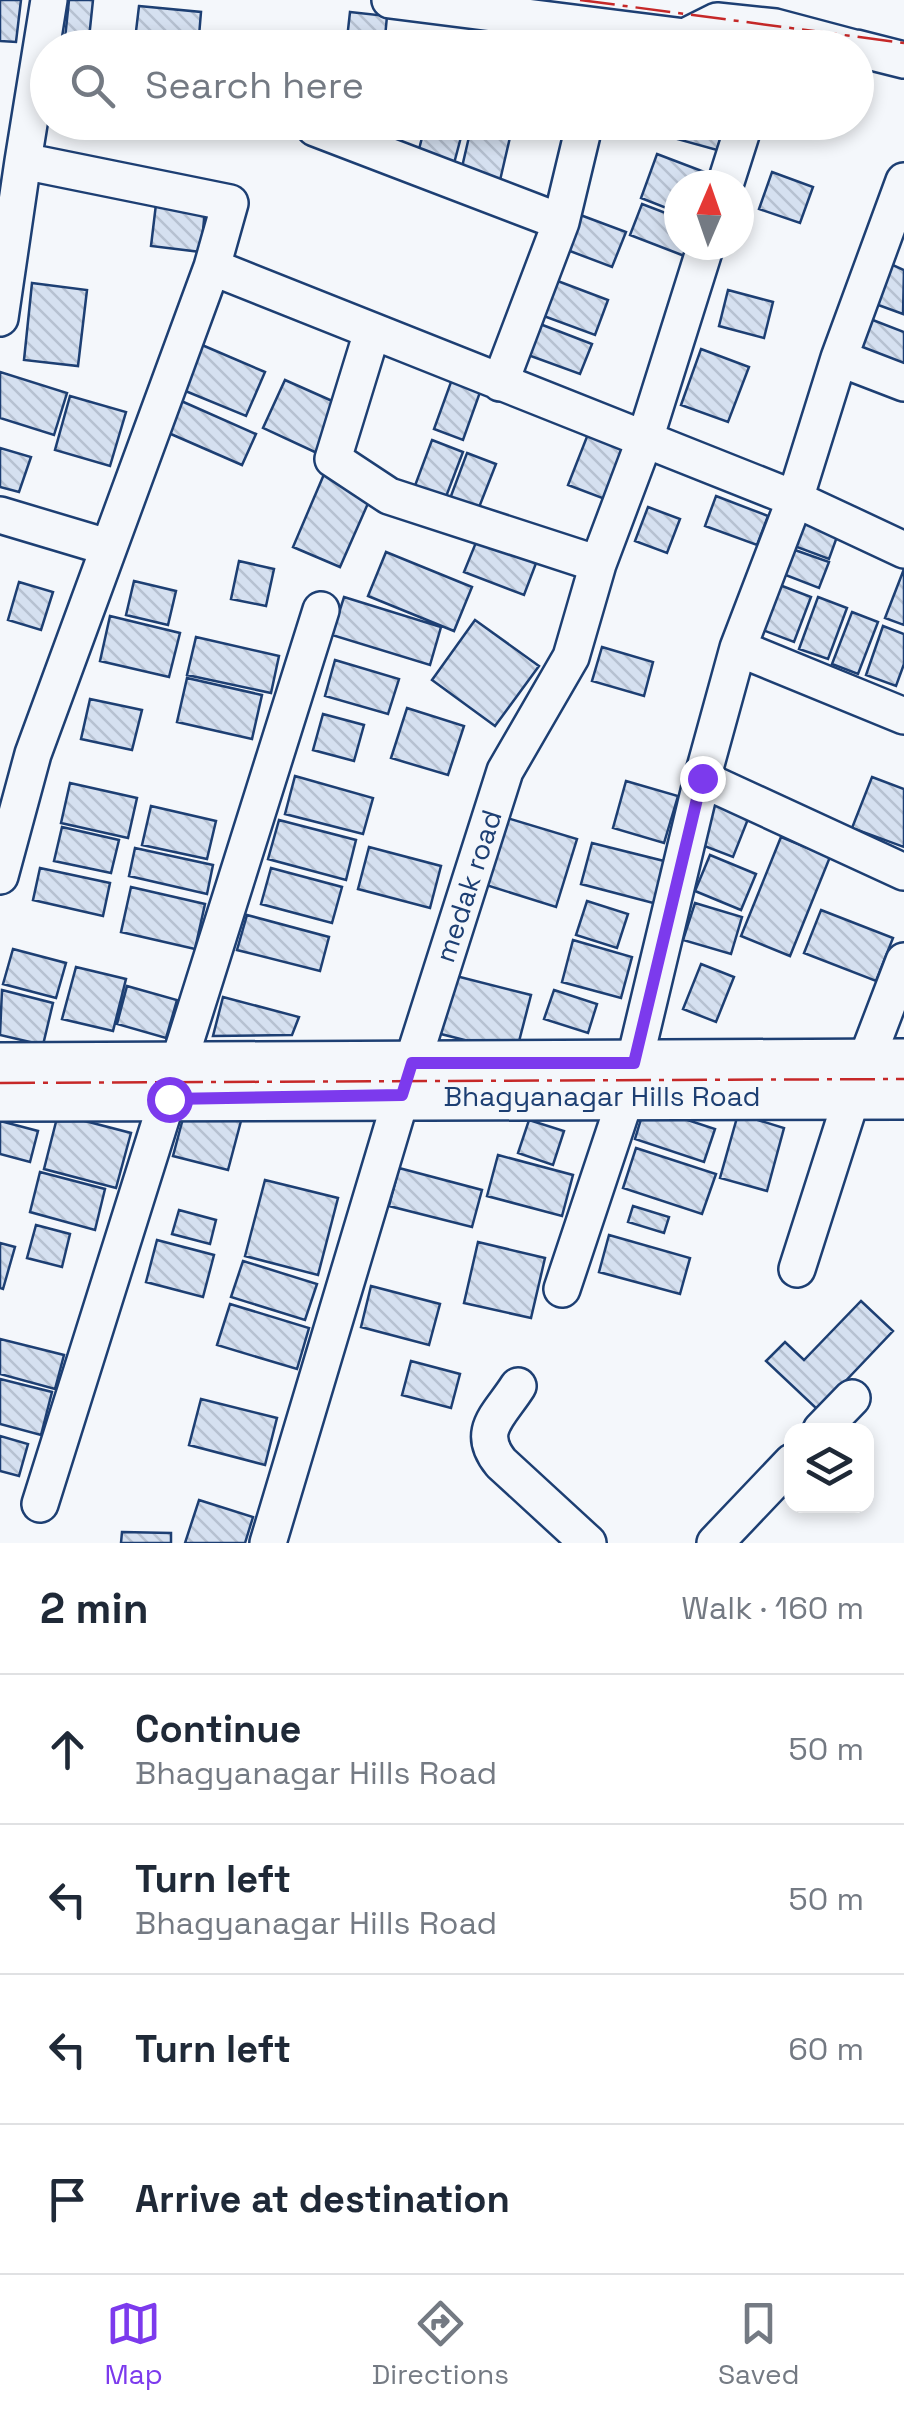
<!DOCTYPE html>
<html lang="en">
<head>
<meta charset="utf-8">
<style>
	:root { --surface:#fff; --page:#f6f6f7; --text:#1f2937; --muted:#747a83; --line:#e0e1e3; --accent:#7c3aed }
	body { margin:0; font-family:"Space Grotesk",sans-serif; background:var(--page); color:var(--text) }
	.controls { position:absolute; right:30px; bottom:30px; display:grid; overflow:hidden; border-radius:20px; box-shadow:0 5px 15px #0003 }
	.controls button { width:90px; height:90px; display:grid; place-items:center; padding:0; border:0; border-bottom:2px solid var(--line); background:var(--surface); color:var(--text); font:50px sans-serif }
	.compass { position:absolute; left:664px; top:170px; width:90px; height:90px; border-radius:50%; background:var(--surface); box-shadow:0 5px 15px #0003; rotate:2deg }
	.stop { position:absolute; width:30px; height:30px; margin:-22px; border:8px solid #7c3aed; border-radius:50%; background:#fff }
	.stop.end { background:#7c3aed; border-color:#fff; box-shadow:0 2px 10px #0008 }
	.list { margin:0; padding:0; list-style:none }
	h2 { display:flex; justify-content:space-between; align-items:center; height:130px; margin:0; padding:0 40px; font-size:42px }
	h2 small { font-size:32px; font-weight:400; color:var(--muted) }
	.list li { display:grid; grid-template-columns:65px 1fr auto; gap:30px; align-items:center; box-sizing:border-box; height:150px; padding:0 40px; border-top:2px solid var(--line) }
	.list b { display:block; font-size:38px; white-space:nowrap }
	.list p { margin:0; font-size:32px; white-space:nowrap; color:var(--muted) }
	.list em { font-size:32px; font-style:normal; color:var(--muted) }
	.icon { flex:none; width:55px; height:55px; fill:none; stroke:currentColor; stroke-width:2; stroke-linecap:round; stroke-linejoin:round }
	.map { position:relative; flex:none; width:904px; height:1543px; overflow:hidden }
	.search { position:absolute; background:var(--surface); box-shadow:0 5px 15px #0003; left:30px; right:30px; top:30px; height:110px; display:flex; align-items:center; gap:25px; box-sizing:border-box; padding:0 35px; border-radius:55px; color:var(--muted); font-size:38px }
	.sheet { height:730px; background:var(--surface) }
	nav { display:flex; justify-content:space-around; align-items:center; box-sizing:border-box; height:140px; border-top:2px solid var(--line); background:var(--surface); font-size:28px; color:var(--muted) }
	nav a { display:grid; justify-items:center; gap:5px }
	nav .on { color:var(--accent) }
	.map>svg:first-child { display:block }
	.building { fill:url(#building-back-hatch); stroke:#1d3f73; stroke-width:2.5 }
	.lines { fill:none; stroke-linecap:round; stroke-linejoin:round }
	.minor-casing { stroke:#1d3f73; stroke-width:40 }
	.major-casing { stroke:#1d3f73; stroke-width:50 }
	.minor { stroke:#f4f7fb; stroke-width:35 }
	.major { stroke:#f4f7fb; stroke-width:45 }
	.power { stroke:#c62828; stroke-width:2.5; stroke-dasharray:35 8 5 8; stroke-linecap:butt }
	.route { stroke:#7c3aed; stroke-width:12 }
	.labels { text-anchor:middle; dominant-baseline:central; stroke-width:8; stroke-linejoin:round; paint-order:stroke }
	.street-label { font-size:28px; fill:#1d3f73; stroke:#f4f7fb }
</style>
</head>
<body>
<div class="map">
<svg width="904" height="1543" viewBox="0 0 904 1543">
	<defs>
		<pattern id="building-back-hatch" width="6" height="6" patternUnits="userSpaceOnUse" patternTransform="scale(2.5)"><rect width="6" height="6" fill="#d5e0f0"/><path d="M-1 5l2 2M0 0l6 6M5-1l2 2" fill="none" stroke="#b6c1d1"/></pattern>
	</defs>
	<rect width="100%" height="100%" fill="#f4f7fb"/>
	<path class="building" d="M0 0H21L16 42 0 41Z
		M69 0H93L88 48H64Z
		M139 6 201 12 198 48H134Z
		M350 12 387 16 384 48H346Z
		M426 122H465L452 171 416 161Z
		M682 122H725L717 150 677 139Z
		M472 124 511 133 498 189 459 180Z
		M657 154 715 176 712 185H679V213L641 198Z
		M772 172 813 187 800 223 759 209Z
		M156 204 205 209 201 252 151 246Z
		M642 204 679 218V245H691L687 257 630 235Z
		M575 213 626 232 612 267 562 248Z
		M886 262 904 270 903 314 870 302Z
		M555 280 608 300 595 335 541 315Z
		M32 283 87 290 78 366 24 360Z
		M728 290 773 302 764 338 719 326Z
		M865 317 904 332V368L853 349Z
		M540 324 592 344 580 374 528 355Z
		M202 345 265 372 246 416 183 390Z
		M701 349 749 367 728 422 681 405Z
		M455 371 484 381 463 440 434 429Z
		M0 372 67 393 54 435 0 418Z
		M285 380 339 404 317 453 263 428Z
		M70 396 126 412 110 466 55 450Z
		M179 400 256 434 242 465 164 431Z
		M590 429 632 444 610 501 568 485Z
		M432 440 463 452 444 502 413 491Z
		M0 448 31 457 19 492 0 487Z
		M467 453 496 464 476 515 448 504Z
		M325 472 373 492 340 567 293 547Z
		M716 496 768 516 757 545 705 526Z
		M648 507 680 519 667 553 635 541Z
		M798 519 838 534 829 559 789 544Z
		M479 535 538 558 524 595 464 572Z
		M792 549 829 562 819 588 783 574Z
		M386 552 472 587 454 631 368 596Z
		M239 561 274 569 266 606 231 599Z
		M904 569V625L885 618Z
		M134 581 176 591 168 625 126 615Z
		M19 582 53 592 41 630 8 620Z
		M777 584 811 597 794 642 760 629Z
		M344 597 441 627 430 665 332 635Z
		M818 597 847 608 828 659 799 649Z
		M852 612 878 622 858 674 832 664Z
		M110 616 180 633 169 677 100 661Z
		M475 620 539 666 495 726 432 680Z
		M883 626 904 634V664L896 686 866 675Z
		M196 637 279 656 271 693 187 675Z
		M602 647 653 662 644 696 592 681Z
		M335 660 399 679 388 714 325 696Z
		M187 678 262 695 252 739 177 722Z
		M90 699 142 710 132 750 81 739Z
		M407 708 464 726 448 775 391 758Z
		M323 714 364 725 354 761 313 750Z
		M295 776 373 798 363 834 285 814Z
		M872 777 904 789V847L852 828Z
		M626 781 678 796 664 843 613 828Z
		M70 783 137 798 128 838 61 823Z
		M713 794 752 809 733 857 694 842Z
		M151 806 216 821 207 859 142 845Z
		M507 818 577 839 556 907 486 885Z
		M279 820 356 840 346 880 268 859Z
		M62 827 119 840 111 873 54 861Z
		M781 837 830 857 790 956 741 936Z
		M592 843 668 862 657 904 581 884Z
		M369 847 441 866 430 908 358 889Z
		M135 848 213 865 207 894 129 876Z
		M710 855 756 874 741 910 695 891Z
		M40 868 110 883 103 916 33 900Z
		M271 868 342 887 332 923 261 904Z
		M131 887 205 904 195 949 121 932Z
		M587 901 628 914 617 948 576 935Z
		M695 903 742 917 731 954 683 940Z
		M821 910 893 938 876 981 804 953Z
		M247 915 329 937 320 971 237 950Z
		M573 940 632 957 621 998 562 982Z
		M13 949 66 963 56 998 3 984Z
		M701 964 734 977 716 1022 683 1009Z
		M76 967 126 979 113 1031 62 1019Z
		M452 975 531 995 516 1053 437 1033Z
		M127 986 177 1000 166 1038 117 1024Z
		M2 990 53 1003 43 1045 0 1035Z
		M554 990 597 1004 588 1033 544 1019Z
		M223 997 299 1017 292 1035 213 1036Z
		M645 1106 715 1129 704 1162 635 1139Z
		M186 1107 241 1121 228 1170 173 1156Z
		M58 1114 131 1133 116 1188 44 1169Z
		M738 1114 784 1128 767 1191 720 1178Z
		M529 1120 564 1131 553 1165 518 1153Z
		M0 1121 38 1131 30 1162 0 1154Z
		M636 1148 716 1174 702 1214 623 1188Z
		M498 1155 573 1175 562 1216 487 1196Z
		M399 1168 482 1190 472 1227 389 1206Z
		M40 1172 105 1189 95 1230 30 1212Z
		M265 1180 338 1198 318 1275 245 1256Z
		M633 1206 669 1217 664 1233 628 1222Z
		M179 1210 216 1220 210 1244 172 1234Z
		M36 1225 70 1234 62 1267 27 1258Z
		M609 1235 690 1258 680 1294 599 1272Z
		M157 1240 214 1255 203 1297 146 1282Z
		M478 1242 545 1258 531 1318 464 1303Z
		M0 1243 15 1247 3 1289 0 1288Z
		M243 1261 317 1284 305 1320 231 1297Z
		M371 1286 440 1304 429 1345 361 1327Z
		M861 1301 893 1331 818 1410 766 1361 785 1342 804 1360Z
		M230 1304 309 1328 297 1369 217 1345Z
		M0 1339 64 1355 55 1389 0 1374Z
		M411 1361 460 1374 451 1408 402 1395Z
		M0 1379 52 1392 41 1435 0 1424Z
		M201 1399 277 1418 265 1465 189 1445Z
		M0 1436 28 1444 19 1476 0 1471Z
		M199 1500 253 1517 245 1543H185Z
		M122 1532 171 1533V1543H121Z"/>
	<g class="lines">
		<g class="minor-casing">
			<path id="minor" d="M49 0 23 161 230 203 212 267
				M390 0 685 37 717 21 775 27 854 48
				M856 48 904 60
				M315 128 561 222
				M725 185 745 122
				M0 318 23 161
				M372 332 333 459 389 496 598 564
				M839 358 904 383
				M500 383 561 222 585 122
				M0 515 107 547
				M738 648 904 716
				M702 779 904 872
				M0 876 33 754 212 267 795 499 904 550
				M797 1269 852 1097 904 961
				M562 1289 626 1097 702 779 738 648 795 499 839 358 904 181
				M518 1386C499 1416 475 1431 501 1463L588 1543
				M821 1430 852 1398
				M40 1504 321 610
				M268 1543 402 1095 505 771 571 657 598 564 645 439 706 245
				M715 1543 792 1462"/>
		</g>
		<g class="major-casing">
			<path id="major" d="M0 1066 904 1062
				M0 1098 904 1096"/>
		</g>
		<use href="#minor" class="minor"/>
		<use href="#major" class="major"/>
		<path class="power" d="M580 0 904 43
			M0 1083 904 1079"/>
	</g>
	<g class="lines">
		<path class="route" d="M169 1099 402 1095 412 1063H634L702 778"/>
	</g>
	<g class="labels">
		<g class="street-label">
			<text transform="translate(468 886) rotate(-72)">medak road</text>
			<text x="602" y="1096">Bhagyanagar Hills Road</text>
		</g>
	</g>
</svg>
<div class="controls">
<button><svg class="icon" aria-label="layers" viewBox="0 0 24 24"><path d="M12 4l9 5-9 5-9-5zM3 14l9 5 9-5"/></svg></button>
</div>
<svg class="compass" viewBox="-18 -18 36 36"><path d="M0-13l5 13h-10z" fill="#e53935"/><path d="M0 13l5-13h-10z" fill="#747a83"/></svg>
<div class="stop" style="left:169px;top:1099px"></div>
<div class="stop end" style="left:702px;top:778px"></div>
<div class="search"><svg class="icon" aria-label="search" viewBox="0 0 24 24"><circle cx="10" cy="10" r="6"/><path d="M15 15l6 6"/></svg>Search here</div>
</div>
<section class="sheet">
<h2>2 min<small>Walk · 160 m</small></h2>
<ul class="list">
<li><svg class="icon" aria-label="ahead" viewBox="0 0 24 24"><path d="M12 20V5M6 11l6-6 6 6"/></svg><div><b>Continue</b><p>Bhagyanagar Hills Road</p></div><em>50 m</em></li>
<li><svg class="icon" aria-label="left" viewBox="0 0 24 24"><path d="M17 20v-9H6M10 6l-5 5 5 5"/></svg><div><b>Turn left</b><p>Bhagyanagar Hills Road</p></div><em>50 m</em></li>
<li><svg class="icon" aria-label="left" viewBox="0 0 24 24"><path d="M17 20v-9H6M10 6l-5 5 5 5"/></svg><div><b>Turn left</b></div><em>60 m</em></li>
<li><svg class="icon" aria-label="arrive" viewBox="0 0 24 24"><path d="M6 21V4h12l-3 4 3 4H6"/></svg><div><b>Arrive at destination</b></div></li>
</ul>
</section>
<nav>
<a class="on"><svg class="icon" aria-label="map" viewBox="0 0 24 24"><path d="M3 6l6-2 6 2 6-2v14l-6 2-6-2-6 2zM9 4v14M15 6v14"/></svg>Map</a>
<a><svg class="icon" aria-label="directions" viewBox="0 0 24 24"><path d="M12 3l9 9-9 9-9-9zM9 14v-3h6M13 9l2 2-2 2"/></svg>Directions</a>
<a><svg class="icon" aria-label="saved" viewBox="0 0 24 24"><path d="M7 4h10v16l-5-4-5 4z"/></svg>Saved</a>
</nav>
</body>
</html>
